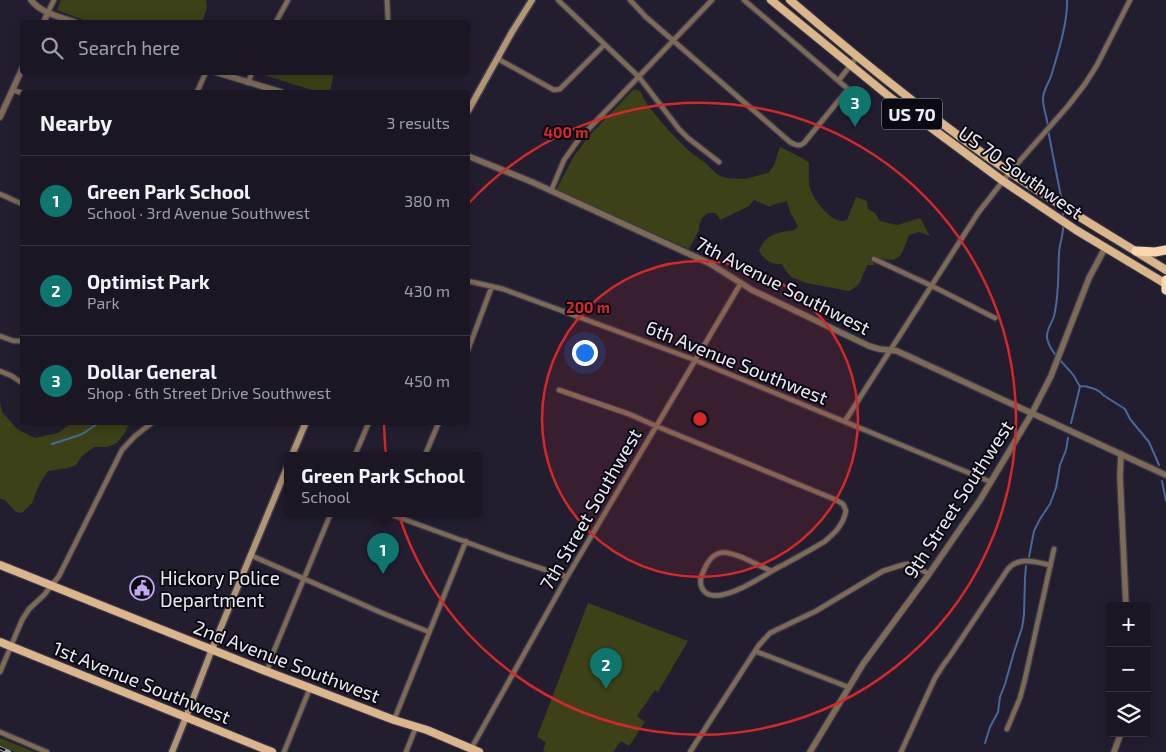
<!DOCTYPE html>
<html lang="en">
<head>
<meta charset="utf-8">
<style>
	:root { --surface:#1a1624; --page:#272331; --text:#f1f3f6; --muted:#9f9fa6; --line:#383541; --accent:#0f766e }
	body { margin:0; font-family:"Exo 2",sans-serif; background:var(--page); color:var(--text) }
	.controls { position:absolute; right:15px; bottom:15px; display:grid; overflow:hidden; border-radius:5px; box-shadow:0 2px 12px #0003 }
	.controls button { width:45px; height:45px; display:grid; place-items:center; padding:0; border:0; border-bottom:1px solid var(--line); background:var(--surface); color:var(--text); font:25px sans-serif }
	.you { position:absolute; left:584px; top:352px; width:18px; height:18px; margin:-12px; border:4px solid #fff; border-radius:50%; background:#1a73e8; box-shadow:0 0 0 8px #1a73e833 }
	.badge { display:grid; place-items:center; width:32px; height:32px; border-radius:50%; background:var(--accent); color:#fff; font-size:16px; font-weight:700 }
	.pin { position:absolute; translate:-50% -41px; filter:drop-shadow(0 1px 2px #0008) }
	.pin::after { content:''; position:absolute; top:26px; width:18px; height:15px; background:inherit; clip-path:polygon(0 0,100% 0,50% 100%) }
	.popup { position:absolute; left:284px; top:452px; width:198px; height:65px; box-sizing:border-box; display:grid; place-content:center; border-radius:5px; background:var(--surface); filter:drop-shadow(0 1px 4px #0005); font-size:16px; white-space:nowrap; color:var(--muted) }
	.popup b { font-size:19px; color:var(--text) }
	.popup::after { content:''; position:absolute; left:50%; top:100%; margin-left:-10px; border:10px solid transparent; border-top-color:var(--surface) }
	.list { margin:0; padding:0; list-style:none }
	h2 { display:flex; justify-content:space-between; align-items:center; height:65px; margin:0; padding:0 20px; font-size:21px }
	h2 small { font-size:16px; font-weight:400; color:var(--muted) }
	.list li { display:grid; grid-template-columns:32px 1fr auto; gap:15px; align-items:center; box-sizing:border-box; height:90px; padding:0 20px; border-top:1px solid var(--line) }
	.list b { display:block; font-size:19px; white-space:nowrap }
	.list p { margin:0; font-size:16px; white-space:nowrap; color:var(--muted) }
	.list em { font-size:16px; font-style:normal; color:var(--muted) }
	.icon { flex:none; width:28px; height:28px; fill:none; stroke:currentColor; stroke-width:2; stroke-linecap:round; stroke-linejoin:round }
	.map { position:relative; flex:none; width:1166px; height:752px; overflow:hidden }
	.search { position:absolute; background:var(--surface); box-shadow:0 2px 12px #0003; left:20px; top:20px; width:450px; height:55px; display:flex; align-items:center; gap:12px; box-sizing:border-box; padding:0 18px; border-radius:5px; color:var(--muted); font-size:19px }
	.panel { position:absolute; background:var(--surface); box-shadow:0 2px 12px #0003; left:20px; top:90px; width:450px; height:335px; border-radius:5px }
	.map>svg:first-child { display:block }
	.green { fill:#3c4117 }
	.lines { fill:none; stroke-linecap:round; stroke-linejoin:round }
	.stream { stroke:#496898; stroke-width:2 }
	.minor-casing { stroke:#3e3b4c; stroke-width:7 }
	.tertiary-casing { stroke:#3e3b4c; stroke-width:8 }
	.secondary-casing { stroke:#3e3b4c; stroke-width:9 }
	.primary-casing { stroke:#3e3b4c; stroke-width:10 }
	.motorway-casing { stroke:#3e3b4c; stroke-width:11 }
	.minor { stroke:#7d6b56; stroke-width:4.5 }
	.tertiary { stroke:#7d6b56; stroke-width:5.5 }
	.secondary { stroke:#b29574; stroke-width:6 }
	.primary { stroke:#dbb68a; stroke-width:8 }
	.motorway { stroke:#f9d6ac; stroke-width:9 }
	.rail-casing { stroke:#a2a0ae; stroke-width:4 }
	.rail { stroke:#0b0911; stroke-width:2; stroke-dasharray:5.5; stroke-linecap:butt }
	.ring { fill:none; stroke:#d62828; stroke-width:2.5 }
	.labels { text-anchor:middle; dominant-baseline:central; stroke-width:4; stroke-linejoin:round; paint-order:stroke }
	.shield { fill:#0b0911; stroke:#a8a6b1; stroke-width:1 }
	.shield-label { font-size:18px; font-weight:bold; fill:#eceaf6 }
	.street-label { font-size:19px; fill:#eceaf6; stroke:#0b0911 }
	.poi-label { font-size:19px; fill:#eceaf6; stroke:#0b0911; text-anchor:start }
	.centre { fill:#d62828; stroke:#0b0911; stroke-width:2.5 }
	.ring-label { font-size:15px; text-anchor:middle; font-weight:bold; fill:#d62828; stroke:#0b0911; stroke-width:4; stroke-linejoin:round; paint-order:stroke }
</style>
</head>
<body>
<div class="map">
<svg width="1166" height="752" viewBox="0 0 1166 752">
	<rect width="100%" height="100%" fill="#221e30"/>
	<path class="green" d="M61 0H206L207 8 202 22H89L57 10Z
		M262 72H334V73L330 91 327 92H318L261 74Z
		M634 89 640 91 648 106 670 132 689 151 704 162 718 175 726 178 745 179 768 173 774 165 780 147 802 158 809 163C809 172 808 180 810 188 814 201 833 226 847 220L856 197 867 201 868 209 875 213 880 221 897 225 920 218 930 236 919 232 909 235C898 265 899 261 870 257L875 265H868C863 271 863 280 857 286 855 288 852 289 849 291L806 283 791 277 781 264C771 265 764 259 759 251 765 234 778 232 795 230L798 226 790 212 787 201 772 205 770 207 754 200 749 206 720 220 716 213H708L702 218 699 225V230L689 249 556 190 574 156 588 137Z
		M0 401 2 412 17 429 35 438 58 433 72 423H129L126 431 117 443 107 447H94L82 456 76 465 68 468 48 471 39 485 32 503 22 513 16 512 5 500 0 499Z
		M588 603 688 641 658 692 655 690 637 716 645 722 629 746 621 741 613 752H547L543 751 546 742 537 737Z
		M0 738 34 752H15L0 746Z"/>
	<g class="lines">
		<path class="stream" d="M1048 126C1047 117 1043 108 1043 99 1043 89 1050 82 1052 73 1058 53 1068 21 1067 0
			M1048 130 1062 202
			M1063 209V219
			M1063 224C1064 235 1059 244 1059 254 1058 275 1059 296 1054 316 1052 323 1046 330 1047 338 1050 353 1065 364 1074 376 1076 379 1077 383 1080 386 1087 386 1099 389 1103 395L1125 409 1130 419 1149 442 1159 465
			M1071 423 1078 395 1080 386
			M52 444 77 436 84 433 100 422
			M1162 481 1166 501
			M1029 557 1034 531 1040 519 1050 504 1056 488 1060 465 1066 450 1068 438
			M985 743 990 727 998 712 1000 697 1005 684 1014 652 1022 628 1024 615 1025 578 1026 566"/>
		<g class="minor-casing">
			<path id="minor" d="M387 0 388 22
				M558 0 639 77 679 129 688 138 719 162
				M630 0 646 17 790 142C795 145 799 147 804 143L848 89 744 0
				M48 12 54 0
				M276 22 288 0
				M498 59 554 90 560 89 604 45
				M839 80 857 57
				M248 83 252 72
				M13 90 22 93
				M197 92 206 72
				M551 191 564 160 579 139 712 0
				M0 194 22 204
				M874 259 932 286 995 318
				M468 281 503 289 695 360 991 482
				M0 336 14 341H22
				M468 350 492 286
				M0 371 12 376 22 383
				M559 390 629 414 656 426 834 499 843 504 846 511C843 525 835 533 824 542 808 551 793 560 777 568 763 576 718 607 704 591 698 584 701 577 704 570 714 546 728 551 748 560 756 564 764 568 772 571
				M845 421 978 213 1010 172 1068 106 1085 84 1097 65 1130 0
				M355 455 369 422
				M425 455 439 422
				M387 513 507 557 567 577
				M250 555 382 613 429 632
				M755 651 848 687
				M0 672 22 620 29 609 44 595 59 576 122 450 135 436 153 422
				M267 672 271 658 331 513
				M394 720 466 541
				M1007 729 1020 698 1025 679 1054 549
				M0 732 47 752
				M471 749 567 577 741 283
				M284 752 310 688
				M406 752 416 727
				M690 752 759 645 770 633 816 611 883 571 902 565 908 564 914 566 929 574
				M901 752 935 678 944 664 950 656 1008 569C1019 556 1036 562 1050 565"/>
		</g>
		<g class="tertiary-casing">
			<path id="tertiary" d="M31 0C41 13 60 17 75 22
				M44 22 48 12
				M215 72 281 92
				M0 117 22 69
				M468 156 532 182 709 263 752 290 869 346 879 349 897 351 1166 475
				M1121 454 1120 477 1126 606
				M810 752 863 664 929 574 980 500 1032 413 1051 376 1089 278 1105 248
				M1114 752 1121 733"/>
		</g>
		<g class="secondary-casing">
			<path id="secondary" d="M468 111 512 32 532 0
				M292 455 306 422
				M172 752 186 717 212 649 288 465"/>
		</g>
		<g class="primary-casing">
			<path id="primary" d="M771 0 891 98 1003 181 1076 230 1166 284
				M790 0C860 60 932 119 1008 171 1060 206 1113 237 1166 270
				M0 565 263 670 394 720 427 730 479 752
				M0 642 272 752"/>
		</g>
		<g class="motorway-casing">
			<path id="motorway" d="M1136 251 1155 252 1166 250
				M1166 280V290"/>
		</g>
		<use href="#minor" class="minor"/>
		<use href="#tertiary" class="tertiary"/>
		<use href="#secondary" class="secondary"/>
		<use href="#primary" class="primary"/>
		<use href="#motorway" class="motorway"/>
		<g class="rail-casing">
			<path id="rail" d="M0 748 9 752"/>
		</g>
		<use href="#rail" class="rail"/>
	</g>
	<circle cx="700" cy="419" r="158" fill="#d62828" fill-opacity=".12"/>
	<g class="ring">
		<circle cx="700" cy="419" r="158"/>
		<path d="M469 203A316 316 0 1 1 384 425"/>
	</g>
	<defs>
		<g id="civic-ring" transform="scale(1.25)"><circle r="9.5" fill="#0b0911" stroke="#c3a7f2" stroke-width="1.5"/><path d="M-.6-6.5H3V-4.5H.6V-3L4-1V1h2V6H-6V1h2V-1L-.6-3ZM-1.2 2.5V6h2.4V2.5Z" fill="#c3a7f2"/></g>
	</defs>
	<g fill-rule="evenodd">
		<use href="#civic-ring" x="142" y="588"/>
	</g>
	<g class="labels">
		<rect class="shield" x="882" y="98.5" width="60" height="31" rx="4"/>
		<g class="shield-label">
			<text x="912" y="114">US 70</text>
		</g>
		<g class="street-label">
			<text transform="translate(1021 172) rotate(35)">US 70 Southwest</text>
			<text transform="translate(783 285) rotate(27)">7th Avenue Southwest</text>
			<text transform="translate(737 362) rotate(22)">6th Avenue Southwest</text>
			<text transform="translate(958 499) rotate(-57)">9th Street Southwest</text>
			<text transform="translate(590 509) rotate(-60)">7th Street Southwest</text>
			<text transform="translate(287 661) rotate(21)">2nd Avenue Southwest</text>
			<text transform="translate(142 682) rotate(22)">1st Avenue Southwest</text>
		</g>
		<g class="poi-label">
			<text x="160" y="577">Hickory Police<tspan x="160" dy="22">Department</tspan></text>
		</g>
	</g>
	<circle cx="700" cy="419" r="8" class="centre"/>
	<g class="ring-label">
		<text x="566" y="138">400 m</text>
		<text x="588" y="313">200 m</text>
	</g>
</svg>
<div class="controls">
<button>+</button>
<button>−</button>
<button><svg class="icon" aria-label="layers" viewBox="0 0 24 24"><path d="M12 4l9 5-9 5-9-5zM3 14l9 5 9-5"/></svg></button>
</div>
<div class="you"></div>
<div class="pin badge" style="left:383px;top:574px">1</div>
<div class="popup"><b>Green Park School</b>School</div>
<div class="pin badge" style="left:606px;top:689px">2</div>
<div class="pin badge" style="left:855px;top:127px">3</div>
<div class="search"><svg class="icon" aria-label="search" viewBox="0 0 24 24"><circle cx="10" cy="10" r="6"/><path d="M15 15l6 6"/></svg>Search here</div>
<section class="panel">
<h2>Nearby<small>3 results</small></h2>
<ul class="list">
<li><span class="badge">1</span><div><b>Green Park School</b><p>School · 3rd Avenue Southwest</p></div><em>380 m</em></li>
<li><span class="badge">2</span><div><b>Optimist Park</b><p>Park</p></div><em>430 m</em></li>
<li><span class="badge">3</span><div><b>Dollar General</b><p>Shop · 6th Street Drive Southwest</p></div><em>450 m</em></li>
</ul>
</section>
</div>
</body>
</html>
